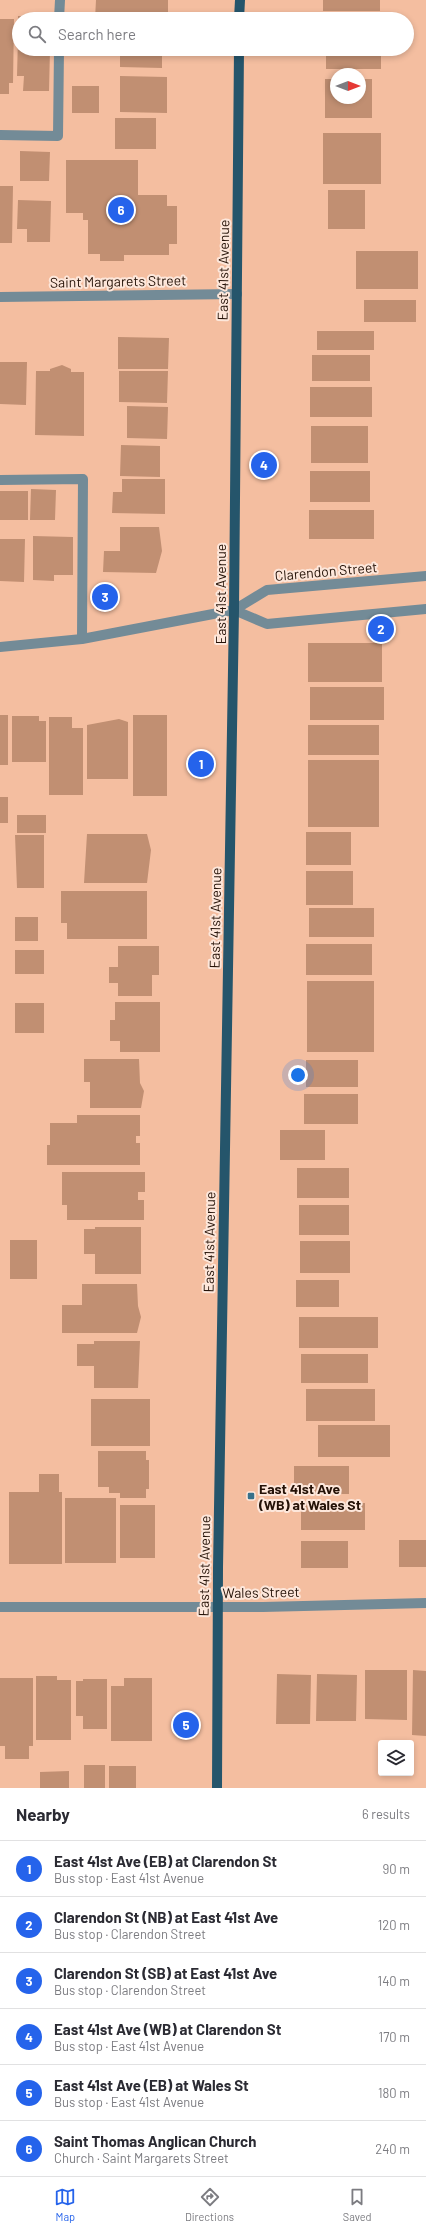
<!DOCTYPE html>
<html lang="en">
<head>
<meta charset="utf-8">
<style>
	:root { --surface:#fff; --page:#f2f2f3; --text:#2b2b33; --muted:#7c7c81; --line:#e1e1e2; --accent:#2563eb }
	body { margin:0; font-family:Barlow,sans-serif; background:var(--page); color:var(--text) }
	.controls { position:absolute; right:12px; bottom:12px; display:grid; overflow:hidden; border-radius:4px; box-shadow:0 2px 6px #0003 }
	.controls button { width:36px; height:36px; display:grid; place-items:center; padding:0; border:0; border-bottom:1px solid var(--line); background:var(--surface); color:var(--text); font:20px sans-serif }
	.compass { position:absolute; left:330px; top:68px; width:36px; height:36px; border-radius:50%; background:var(--surface); box-shadow:0 2px 6px #0003; rotate:90deg }
	.you { position:absolute; left:298px; top:1075px; width:14px; height:14px; margin:-10px; border:3px solid #fff; border-radius:50%; background:#1a73e8; box-shadow:0 0 0 6px #1a73e833 }
	.badge { display:grid; place-items:center; width:26px; height:26px; border-radius:50%; background:var(--accent); color:#fff; font-size:13px; font-weight:700 }
	.pin { position:absolute; translate:-50% -50%; border:2px solid #fff; box-shadow:0 1px 4px #0006 }
	.list { margin:0; padding:0; list-style:none }
	h2 { display:flex; justify-content:space-between; align-items:center; height:52px; margin:0; padding:0 16px; font-size:17px }
	h2 small { font-size:13px; font-weight:400; color:var(--muted) }
	.list li { display:grid; grid-template-columns:26px 1fr auto; gap:12px; align-items:center; box-sizing:border-box; height:56px; padding:0 16px; border-top:1px solid var(--line) }
	.list b { display:block; font-size:15px; white-space:nowrap }
	.list p { margin:0; font-size:13px; white-space:nowrap; color:var(--muted) }
	.list em { font-size:13px; font-style:normal; color:var(--muted) }
	.icon { flex:none; width:22px; height:22px; fill:none; stroke:currentColor; stroke-width:2; stroke-linecap:round; stroke-linejoin:round }
	.map { position:relative; flex:none; width:426px; height:1788px; overflow:hidden }
	.search { position:absolute; background:var(--surface); box-shadow:0 2px 6px #0003; left:12px; right:12px; top:12px; height:44px; display:flex; align-items:center; gap:10px; box-sizing:border-box; padding:0 14px; border-radius:22px; color:var(--muted); font-size:15px }
	.sheet { height:388px; background:var(--surface) }
	nav { display:flex; justify-content:space-around; align-items:center; box-sizing:border-box; height:56px; border-top:1px solid var(--line); background:var(--surface); font-size:11px; color:var(--muted) }
	nav a { display:grid; justify-items:center; gap:2px }
	nav .on { color:var(--accent) }
	.map>svg:first-child { display:block }
	.building { fill:#c18f72 }
	.lines { fill:none; stroke-linecap:round; stroke-linejoin:round }
	.minor { stroke:#738b97; stroke-width:10 }
	.major { stroke:#25556b; stroke-width:10 }
	.poi-dot { fill:#37708a; stroke:#fde7db; stroke-width:1.5 }
	.labels { text-anchor:middle; dominant-baseline:central; stroke-width:4; stroke-linejoin:round; paint-order:stroke }
	.street-label { font-size:14px; fill:#251207; stroke:#fde7db }
	.poi-label { font-size:14px; font-weight:bold; fill:#251207; stroke:#fde7db; text-anchor:start }
</style>
</head>
<body>
<div class="map">
<svg width="426" height="1788" viewBox="0 0 426 1788">
	<rect width="100%" height="100%" fill="#f4bea0"/>
	<path class="building" d="M96 0H168V19H95Z
		M323 0H380V11H323Z
		M18 16 51 17V19H18Z
		M0 19H14L13 83H9V94H0Z
		M18 37 19 49H50L49 91H23L24 76H17Z
		M120 49H162V68L120 67Z
		M326 49H381V69H326Z
		M120 76 167 77V113L120 112Z
		M325 79H336V98H360V79H372V118H325Z
		M72 86H99V113H72Z
		M115 118H156V149H115Z
		M323 133H381V184H323Z
		M20 151 50 152 49 181H20Z
		M66 160H138V195H167V206H177V244H169V255H124V261H100V254H88V220H83V213H66Z
		M0 186H13L12 243H0Z
		M328 190H365V229H328Z
		M18 200 51 201 50 242H27V229H17Z
		M356 251H418V289H356Z
		M364 300H416V322H364Z
		M317 331H374V350H317Z
		M118 337 169 338 168 369H118Z
		M312 355H370V381H312Z
		M0 362H27L26 405 0 404Z
		M62 365 71 369V372H84V436L35 435 36 371H50V369Z
		M119 371H168L167 403 119 402Z
		M310 387H372V417H310Z
		M127 406 168 407 167 439 127 438Z
		M311 426H368V463H311Z
		M121 445 160 446V477L120 476Z
		M310 471H370V502H310Z
		M122 479H165V514L112 513 113 492H122Z
		M31 489 56 490 55 520H30Z
		M0 491H28V520H0Z
		M309 510H374V539H309Z
		M120 527H159L162 551 156 573 103 572 104 551H120Z
		M33 536 73 537V575H54V581L33 580Z
		M0 539H25L24 582 0 581Z
		M308 643H382V682H308Z
		M310 687H384V720H310Z
		M0 715H8V765H0Z
		M133 715H167V796H133Z
		M12 716H39V721H46V762H12Z
		M49 717H72V728H83V795H49Z
		M119 719 128 722V779H87V725Z
		M308 725H379V755H308Z
		M308 760H379V827H308Z
		M0 797H8V823H0Z
		M17 815H46V833H17Z
		M306 832H351V865H306Z
		M87 834H147L151 850 147 883H84Z
		M15 835H44V888H17Z
		M306 871H353V905H306Z
		M61 891H147V939H67V923H61Z
		M309 908H374V937H309Z
		M15 917H38V941H15Z
		M306 944H372V975H306Z
		M118 946H159V975H152V996H118V983H109V967H118Z
		M15 950H44V974H15Z
		M307 981H374V1052H307Z
		M115 1002H160V1052H120V1041H110V1020H115Z
		M15 1003H44V1033H15Z
		M84 1059H139L140 1083 144 1091 141 1108H90V1082H84Z
		M306 1060H358V1087H306Z
		M304 1094H358V1124H304Z
		M77 1115H140V1136H136V1143H140V1165H47V1145H50V1123H77Z
		M280 1130H325V1160H280Z
		M297 1168H349V1198H297Z
		M62 1172H145V1192H138V1200H144V1220H67V1205H62Z
		M299 1205H349V1235H299Z
		M95 1227H141V1274H95V1254H84V1229H95Z
		M10 1240H37V1279H10Z
		M300 1241H350V1273H300Z
		M296 1280H339V1307H296Z
		M82 1284H137L138 1306 141 1317 137 1333H62V1305H82Z
		M299 1317H378V1348H299Z
		M94 1341H140L138 1388H94V1366H77V1344H94Z
		M301 1354H368V1383H301Z
		M306 1389H375V1421H306Z
		M91 1399H150V1446H91Z
		M318 1425H390V1457H318Z
		M98 1451H146V1460H149V1489H146V1498H120V1493H109V1487H98Z
		M294 1466H349V1494H294Z
		M39 1474H59V1492H62V1564H9V1492H39Z
		M65 1498H116V1563H65Z
		M301 1503H365V1530H301Z
		M120 1505H155V1558H120Z
		M399 1540H426V1567H399Z
		M301 1541H348V1568H301Z
		M365 1670H407V1720L365 1719Z
		M413 1670 426 1671V1736L412 1735Z
		M277 1674 311 1675 310 1724H276Z
		M317 1674 357 1675 356 1721H316Z
		M36 1676H57V1680H71V1740H36Z
		M0 1678H33V1746H29V1759H5V1746H0Z
		M124 1678H152V1741H111V1686H124Z
		M83 1679H107V1729H83V1716H76V1681H83Z
		M84 1765H105V1788H84Z
		M109 1766H136V1788H109Z
		M69 1771V1788H40V1772Z"/>
	<g class="lines">
		<path class="minor" d="M59 19 60 0
			M0 135 58 136 59 49
			M0 297 237 294
			M0 480 83 479 82 639
			M234 610 267 624 426 609
			M0 647 82 639 234 610 267 590 426 576
			M0 1607H263L426 1603"/>
		<path class="major" d="M239 19 240 0
			M217 1788 218 1568 234 610 239 49"/>
	</g>
	<rect class="poi-dot" x="247" y="1492" width="8" height="8" rx="2"/>
	<g class="labels">
		<g class="street-label">
			<text transform="translate(223 270) rotate(-89)">East 41st Avenue</text>
			<text transform="translate(118 281) rotate(-1)">Saint Margarets Street</text>
			<text transform="translate(326 571) rotate(-5)">Clarendon Street</text>
			<text transform="translate(220 594) rotate(-90)">East 41st Avenue</text>
			<text transform="translate(215 918) rotate(-89)">East 41st Avenue</text>
			<text transform="translate(209 1242) rotate(-89)">East 41st Avenue</text>
			<text transform="translate(204 1566) rotate(-89)">East 41st Avenue</text>
			<text transform="translate(261 1592) rotate(-1)">Wales Street</text>
		</g>
		<g class="poi-label">
			<text x="259" y="1488">East 41st Ave<tspan x="259" dy="16">(WB) at Wales St</tspan></text>
		</g>
	</g>
</svg>
<div class="controls">
<button><svg class="icon" aria-label="layers" viewBox="0 0 24 24"><path d="M12 4l9 5-9 5-9-5zM3 14l9 5 9-5"/></svg></button>
</div>
<svg class="compass" viewBox="-18 -18 36 36"><path d="M0-13l5 13h-10z" fill="#e53935"/><path d="M0 13l5-13h-10z" fill="#7c7c81"/></svg>
<div class="you"></div>
<div class="pin badge" style="left:201px;top:764px">1</div>
<div class="pin badge" style="left:381px;top:629px">2</div>
<div class="pin badge" style="left:105px;top:597px">3</div>
<div class="pin badge" style="left:264px;top:465px">4</div>
<div class="pin badge" style="left:186px;top:1725px">5</div>
<div class="pin badge" style="left:121px;top:210px">6</div>
<div class="search"><svg class="icon" aria-label="search" viewBox="0 0 24 24"><circle cx="10" cy="10" r="6"/><path d="M15 15l6 6"/></svg>Search here</div>
</div>
<section class="sheet">
<h2>Nearby<small>6 results</small></h2>
<ul class="list">
<li><span class="badge">1</span><div><b>East 41st Ave (EB) at Clarendon St</b><p>Bus stop · East 41st Avenue</p></div><em>90 m</em></li>
<li><span class="badge">2</span><div><b>Clarendon St (NB) at East 41st Ave</b><p>Bus stop · Clarendon Street</p></div><em>120 m</em></li>
<li><span class="badge">3</span><div><b>Clarendon St (SB) at East 41st Ave</b><p>Bus stop · Clarendon Street</p></div><em>140 m</em></li>
<li><span class="badge">4</span><div><b>East 41st Ave (WB) at Clarendon St</b><p>Bus stop · East 41st Avenue</p></div><em>170 m</em></li>
<li><span class="badge">5</span><div><b>East 41st Ave (EB) at Wales St</b><p>Bus stop · East 41st Avenue</p></div><em>180 m</em></li>
<li><span class="badge">6</span><div><b>Saint Thomas Anglican Church</b><p>Church · Saint Margarets Street</p></div><em>240 m</em></li>
</ul>
</section>
<nav>
<a class="on"><svg class="icon" aria-label="map" viewBox="0 0 24 24"><path d="M3 6l6-2 6 2 6-2v14l-6 2-6-2-6 2zM9 4v14M15 6v14"/></svg>Map</a>
<a><svg class="icon" aria-label="directions" viewBox="0 0 24 24"><path d="M12 3l9 9-9 9-9-9zM9 14v-3h6M13 9l2 2-2 2"/></svg>Directions</a>
<a><svg class="icon" aria-label="saved" viewBox="0 0 24 24"><path d="M7 4h10v16l-5-4-5 4z"/></svg>Saved</a>
</nav>
</body>
</html>
